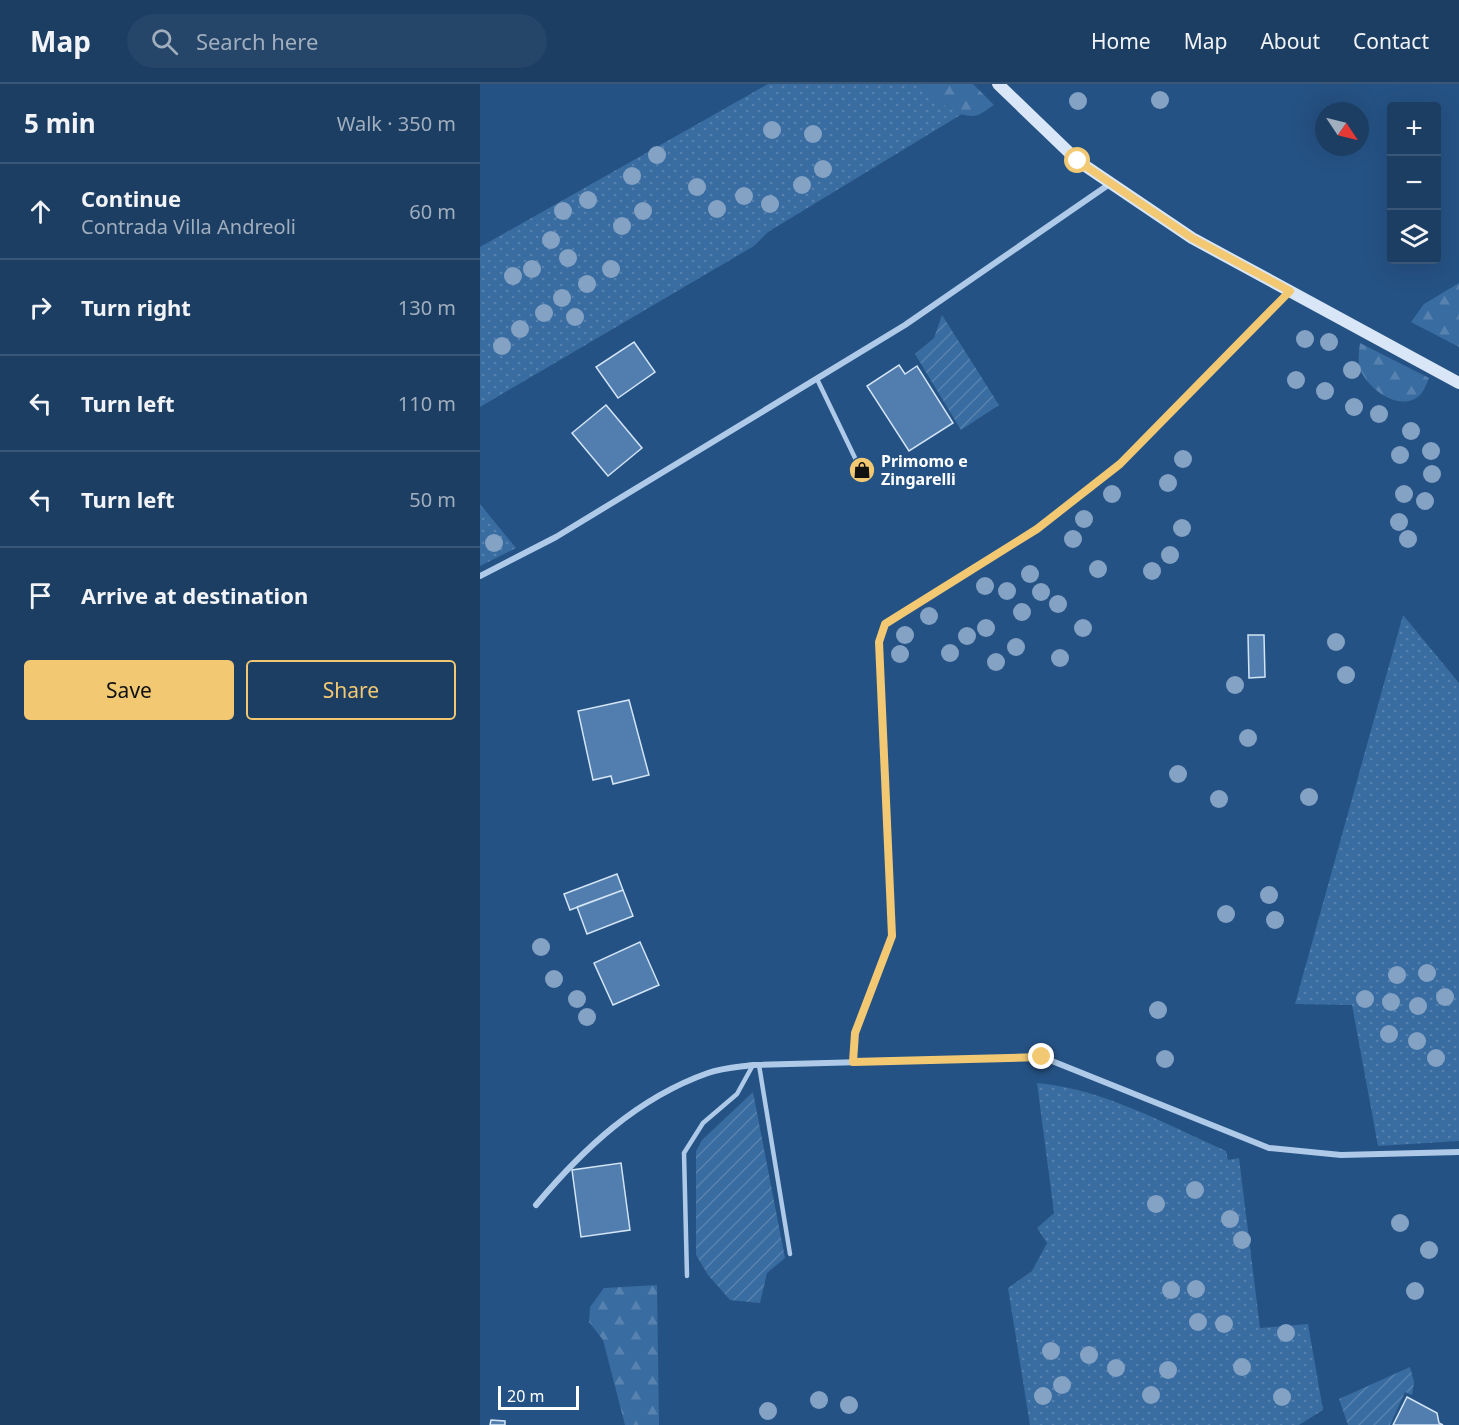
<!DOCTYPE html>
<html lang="en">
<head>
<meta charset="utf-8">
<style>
	:root { --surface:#1c3e63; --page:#254569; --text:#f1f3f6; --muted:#a0aebe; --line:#3a5778; --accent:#f2c872 }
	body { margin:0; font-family:"Noto Sans",sans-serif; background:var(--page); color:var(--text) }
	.controls { position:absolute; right:18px; top:18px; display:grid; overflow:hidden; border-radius:6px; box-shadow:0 6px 24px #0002 }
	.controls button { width:54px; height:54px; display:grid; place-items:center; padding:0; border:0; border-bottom:2px solid var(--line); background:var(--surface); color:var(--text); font:30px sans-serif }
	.compass { position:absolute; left:835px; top:18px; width:54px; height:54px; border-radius:50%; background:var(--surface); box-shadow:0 6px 24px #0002; rotate:125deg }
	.scale { position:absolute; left:18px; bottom:15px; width:81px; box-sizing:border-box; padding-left:6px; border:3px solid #fff; border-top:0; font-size:16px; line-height:21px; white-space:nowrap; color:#fff; -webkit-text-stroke:4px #255284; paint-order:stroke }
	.stop { position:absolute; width:18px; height:18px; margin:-14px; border:4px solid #f2c872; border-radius:50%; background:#fff }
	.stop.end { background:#f2c872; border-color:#fff; box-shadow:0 2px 6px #0008 }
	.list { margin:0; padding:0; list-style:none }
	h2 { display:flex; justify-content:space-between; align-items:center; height:78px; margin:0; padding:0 24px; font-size:26px }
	h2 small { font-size:20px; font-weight:400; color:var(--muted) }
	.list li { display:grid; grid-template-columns:39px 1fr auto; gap:18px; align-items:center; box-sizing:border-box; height:96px; padding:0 24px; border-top:2px solid var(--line) }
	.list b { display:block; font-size:22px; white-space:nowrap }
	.list p { margin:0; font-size:20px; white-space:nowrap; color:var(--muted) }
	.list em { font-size:20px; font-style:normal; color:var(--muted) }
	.actions { display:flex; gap:12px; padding:18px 24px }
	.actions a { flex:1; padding:14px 0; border:2px solid var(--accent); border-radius:6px; text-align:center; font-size:21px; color:var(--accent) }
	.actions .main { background:var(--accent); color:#111 }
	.icon { flex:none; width:33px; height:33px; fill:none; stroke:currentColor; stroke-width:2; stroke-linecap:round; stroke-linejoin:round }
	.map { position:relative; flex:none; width:979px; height:1341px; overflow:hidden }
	header { display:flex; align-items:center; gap:36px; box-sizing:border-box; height:84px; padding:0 30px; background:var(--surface); border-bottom:2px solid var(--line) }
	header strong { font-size:28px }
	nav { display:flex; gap:33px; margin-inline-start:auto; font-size:21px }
	.search { width:420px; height:54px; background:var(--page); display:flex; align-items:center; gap:15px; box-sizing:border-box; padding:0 21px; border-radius:33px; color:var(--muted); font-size:22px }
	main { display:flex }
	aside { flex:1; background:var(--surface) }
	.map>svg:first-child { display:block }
	.grass { fill:url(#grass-dots) }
	.forest { fill:url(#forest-firs) }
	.garden { fill:url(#garden-furrows) }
	.building { fill:#517eae; stroke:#d2e4f6; stroke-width:1.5 }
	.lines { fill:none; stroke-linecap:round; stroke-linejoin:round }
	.lane { stroke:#aecae8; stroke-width:4.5 }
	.street { stroke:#aecae8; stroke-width:6 }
	.secondary { stroke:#d8e6f7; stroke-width:12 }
	.tree { fill:#84a2c3 }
	.route { stroke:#f2c872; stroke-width:8 }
	.labels { text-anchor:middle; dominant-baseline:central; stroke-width:6; stroke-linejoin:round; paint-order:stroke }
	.poi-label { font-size:16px; font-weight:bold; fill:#fff; stroke:#255284; text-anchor:start }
</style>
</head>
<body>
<header>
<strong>Map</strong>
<div class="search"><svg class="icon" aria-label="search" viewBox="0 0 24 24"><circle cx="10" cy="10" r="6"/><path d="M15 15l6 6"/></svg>Search here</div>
<nav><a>Home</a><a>Map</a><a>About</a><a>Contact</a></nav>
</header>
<main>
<aside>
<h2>5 min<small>Walk · 350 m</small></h2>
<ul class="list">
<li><svg class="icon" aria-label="ahead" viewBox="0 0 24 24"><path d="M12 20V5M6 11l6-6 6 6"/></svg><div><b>Continue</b><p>Contrada Villa Andreoli</p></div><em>60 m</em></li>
<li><svg class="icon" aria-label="right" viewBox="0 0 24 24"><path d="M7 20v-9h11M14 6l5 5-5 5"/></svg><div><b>Turn right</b></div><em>130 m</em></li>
<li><svg class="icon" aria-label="left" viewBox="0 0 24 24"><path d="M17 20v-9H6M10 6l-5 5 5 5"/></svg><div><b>Turn left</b></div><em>110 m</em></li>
<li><svg class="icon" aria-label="left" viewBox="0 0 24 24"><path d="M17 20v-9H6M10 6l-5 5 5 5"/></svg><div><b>Turn left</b></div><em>50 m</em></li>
<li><svg class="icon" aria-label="arrive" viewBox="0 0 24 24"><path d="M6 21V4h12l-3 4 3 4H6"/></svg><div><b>Arrive at destination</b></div></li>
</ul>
<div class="actions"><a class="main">Save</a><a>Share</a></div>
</aside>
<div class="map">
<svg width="979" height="1341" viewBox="0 0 979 1341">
	<defs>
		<pattern id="grass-dots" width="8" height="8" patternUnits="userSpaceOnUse" patternTransform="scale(1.5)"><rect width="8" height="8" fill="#396ca1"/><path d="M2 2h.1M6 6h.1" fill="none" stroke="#5782af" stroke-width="1.8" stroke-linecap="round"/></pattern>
		<pattern id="forest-firs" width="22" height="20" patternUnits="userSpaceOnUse" patternTransform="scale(1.5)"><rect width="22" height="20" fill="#396ca1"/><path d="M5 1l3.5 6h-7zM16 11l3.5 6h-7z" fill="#5782af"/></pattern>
		<pattern id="garden-furrows" width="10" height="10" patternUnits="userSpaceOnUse" patternTransform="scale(1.5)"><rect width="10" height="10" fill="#396ca1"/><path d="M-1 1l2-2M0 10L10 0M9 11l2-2" fill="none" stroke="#5782af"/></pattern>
	</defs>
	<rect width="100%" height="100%" fill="#255284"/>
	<path class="grass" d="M288 0H440L463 20 482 30 288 148 274 162 0 323V163Z
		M0 420 36 464 0 482Z
		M923 531 979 599V1057L898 1062 872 921 815 920Z
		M557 999C624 1005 685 1040 746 1067L748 1076 759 1074 780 1244 828 1240 843 1326 819 1341H550L528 1204 552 1187 567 1159 557 1144 574 1129Z"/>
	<path class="forest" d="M440 0H493L514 21C509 24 503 29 498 31 478 37 453 12 440 0Z
		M979 199V263L931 238 944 220Z
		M880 259 949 294C947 299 944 307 940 311 921 329 889 306 881 287 877 278 879 268 880 259Z
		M177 1201 179 1341H145L123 1256 109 1238 110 1223 124 1204Z"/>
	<path class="garden" d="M462 231 519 321 481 346 435 270 454 254Z
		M273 1008 305 1174 287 1189 280 1219 250 1216 228 1191 216 1171V1067L222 1056Z
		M930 1283 934 1298 932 1311 925 1308 910 1341H868L859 1315Z"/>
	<path class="building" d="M154 258 175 288 138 314 116 283Z
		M419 281 425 290 437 282 473 339 429 367 387 302Z
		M126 321 162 364 128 392 92 349Z
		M768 551H784L785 593 769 594Z
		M149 616 169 691 133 700 131 692 113 696 98 627Z
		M137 790 143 806 90 826 84 810Z
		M143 806 153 832 107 850 97 823Z
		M160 858 179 901 133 921 114 879Z
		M141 1079 150 1146 101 1153 92 1086Z
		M927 1313 957 1329 959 1339 963 1341H913Z
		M11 1336 25 1337V1341H10Z"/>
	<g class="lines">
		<path class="lane" d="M337 295 376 376
			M373 978 375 949 412 852 399 558 405 540 557 445 641 380 808 209
			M279 981 310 1170
			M207 1192 204 1069 223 1039 257 1010 273 981"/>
		<path class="street" d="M0 492 76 453 425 241 631 99
			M56 1121C103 1065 157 1014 228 989 242 984 259 983 273 981L562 973 789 1064 861 1071 979 1068"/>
		<path class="secondary" d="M518 0 598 77 712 154 979 299"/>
	</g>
	<g class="tree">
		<circle cx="680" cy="16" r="9"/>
		<circle cx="598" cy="17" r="9"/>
		<circle cx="292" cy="46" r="9"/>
		<circle cx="333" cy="50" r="9"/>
		<circle cx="177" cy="71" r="9"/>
		<circle cx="343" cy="85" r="9"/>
		<circle cx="152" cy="92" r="9"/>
		<circle cx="322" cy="101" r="9"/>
		<circle cx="217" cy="103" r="9"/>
		<circle cx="264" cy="112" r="9"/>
		<circle cx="108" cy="116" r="9"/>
		<circle cx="290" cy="120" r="9"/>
		<circle cx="237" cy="125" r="9"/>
		<circle cx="83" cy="127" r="9"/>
		<circle cx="163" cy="127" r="9"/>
		<circle cx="142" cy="142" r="9"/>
		<circle cx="71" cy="156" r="9"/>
		<circle cx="88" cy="174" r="9"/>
		<circle cx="52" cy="185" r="9"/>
		<circle cx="131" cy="185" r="9"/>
		<circle cx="33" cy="192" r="9"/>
		<circle cx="107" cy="200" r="9"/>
		<circle cx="82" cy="214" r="9"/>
		<circle cx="64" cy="229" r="9"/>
		<circle cx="95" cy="233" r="9"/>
		<circle cx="40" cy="245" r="9"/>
		<circle cx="825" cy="255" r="9"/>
		<circle cx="849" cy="258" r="9"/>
		<circle cx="22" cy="262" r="9"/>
		<circle cx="872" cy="286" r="9"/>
		<circle cx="816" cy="296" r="9"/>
		<circle cx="845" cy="307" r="9"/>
		<circle cx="874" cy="323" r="9"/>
		<circle cx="899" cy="330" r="9"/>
		<circle cx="931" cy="347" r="9"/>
		<circle cx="951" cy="367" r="9"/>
		<circle cx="920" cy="371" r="9"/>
		<circle cx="703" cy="375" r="9"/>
		<circle cx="952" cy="390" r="9"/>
		<circle cx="688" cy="399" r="9"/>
		<circle cx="632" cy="410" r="9"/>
		<circle cx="924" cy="410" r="9"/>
		<circle cx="945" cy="417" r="9"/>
		<circle cx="604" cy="435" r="9"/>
		<circle cx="919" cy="438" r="9"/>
		<circle cx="702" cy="444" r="9"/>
		<circle cx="593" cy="455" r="9"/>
		<circle cx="928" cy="455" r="9"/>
		<circle cx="14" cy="459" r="9"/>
		<circle cx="690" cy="471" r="9"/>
		<circle cx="618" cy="485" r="9"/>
		<circle cx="672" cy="487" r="9"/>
		<circle cx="550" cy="490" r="9"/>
		<circle cx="505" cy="502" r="9"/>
		<circle cx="527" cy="507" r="9"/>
		<circle cx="561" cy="508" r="9"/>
		<circle cx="578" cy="520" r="9"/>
		<circle cx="542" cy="528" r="9"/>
		<circle cx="449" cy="532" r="9"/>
		<circle cx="506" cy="544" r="9"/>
		<circle cx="603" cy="544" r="9"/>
		<circle cx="425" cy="551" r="9"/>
		<circle cx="487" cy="552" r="9"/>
		<circle cx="856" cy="558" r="9"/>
		<circle cx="536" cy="563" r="9"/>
		<circle cx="470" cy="569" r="9"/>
		<circle cx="420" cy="570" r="9"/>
		<circle cx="580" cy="574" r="9"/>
		<circle cx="516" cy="578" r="9"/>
		<circle cx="866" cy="591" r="9"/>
		<circle cx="755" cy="601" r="9"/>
		<circle cx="768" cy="654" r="9"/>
		<circle cx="698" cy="690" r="9"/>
		<circle cx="829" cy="713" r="9"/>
		<circle cx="739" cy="715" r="9"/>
		<circle cx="789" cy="811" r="9"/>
		<circle cx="746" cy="830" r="9"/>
		<circle cx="795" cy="836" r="9"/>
		<circle cx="61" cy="863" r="9"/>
		<circle cx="947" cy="889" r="9"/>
		<circle cx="917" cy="891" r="9"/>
		<circle cx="74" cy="895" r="9"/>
		<circle cx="965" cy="913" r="9"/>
		<circle cx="97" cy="915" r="9"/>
		<circle cx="885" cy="915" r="9"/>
		<circle cx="911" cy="918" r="9"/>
		<circle cx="938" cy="922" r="9"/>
		<circle cx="678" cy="926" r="9"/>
		<circle cx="107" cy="933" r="9"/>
		<circle cx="909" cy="950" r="9"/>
		<circle cx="937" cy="957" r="9"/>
		<circle cx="956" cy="974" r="9"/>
		<circle cx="685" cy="975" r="9"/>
		<circle cx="715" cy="1106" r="9"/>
		<circle cx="676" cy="1120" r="9"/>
		<circle cx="750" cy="1135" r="9"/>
		<circle cx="920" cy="1139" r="9"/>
		<circle cx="762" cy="1156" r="9"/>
		<circle cx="949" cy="1166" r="9"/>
		<circle cx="716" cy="1205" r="9"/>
		<circle cx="691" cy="1206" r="9"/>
		<circle cx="935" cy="1207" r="9"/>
		<circle cx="718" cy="1238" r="9"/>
		<circle cx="744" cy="1240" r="9"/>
		<circle cx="806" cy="1249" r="9"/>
		<circle cx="571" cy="1267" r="9"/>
		<circle cx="609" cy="1271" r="9"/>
		<circle cx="762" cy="1283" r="9"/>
		<circle cx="636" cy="1284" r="9"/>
		<circle cx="688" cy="1286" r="9"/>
		<circle cx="582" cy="1301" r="9"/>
		<circle cx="671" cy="1311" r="9"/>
		<circle cx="563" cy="1312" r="9"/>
		<circle cx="802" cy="1313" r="9"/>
		<circle cx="339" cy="1316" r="9"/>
		<circle cx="369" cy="1321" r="9"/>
		<circle cx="288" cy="1327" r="9"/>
	</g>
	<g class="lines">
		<path class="route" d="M562 973 373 978 375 949 412 852 399 558 405 540 557 445 640 380 810 207 712 154 598 77"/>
	</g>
	<defs>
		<g id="shop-disc" transform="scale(1.35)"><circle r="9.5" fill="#f2c872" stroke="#255284"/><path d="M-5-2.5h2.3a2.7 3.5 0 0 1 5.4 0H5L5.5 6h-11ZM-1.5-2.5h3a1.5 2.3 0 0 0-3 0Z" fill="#111"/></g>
	</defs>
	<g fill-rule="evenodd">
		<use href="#shop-disc" x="382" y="386"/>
	</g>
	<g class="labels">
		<g class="poi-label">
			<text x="401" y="377">Primomo e<tspan x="401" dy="18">Zingarelli</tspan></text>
		</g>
	</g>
</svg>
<div class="controls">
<button>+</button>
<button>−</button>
<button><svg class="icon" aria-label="layers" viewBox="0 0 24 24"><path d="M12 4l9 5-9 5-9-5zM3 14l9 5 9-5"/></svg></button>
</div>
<svg class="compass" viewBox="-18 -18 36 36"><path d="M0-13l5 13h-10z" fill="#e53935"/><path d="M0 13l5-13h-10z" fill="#a0aebe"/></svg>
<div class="scale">20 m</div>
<div class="stop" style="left:598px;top:77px"></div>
<div class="stop end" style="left:562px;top:973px"></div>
</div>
</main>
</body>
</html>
